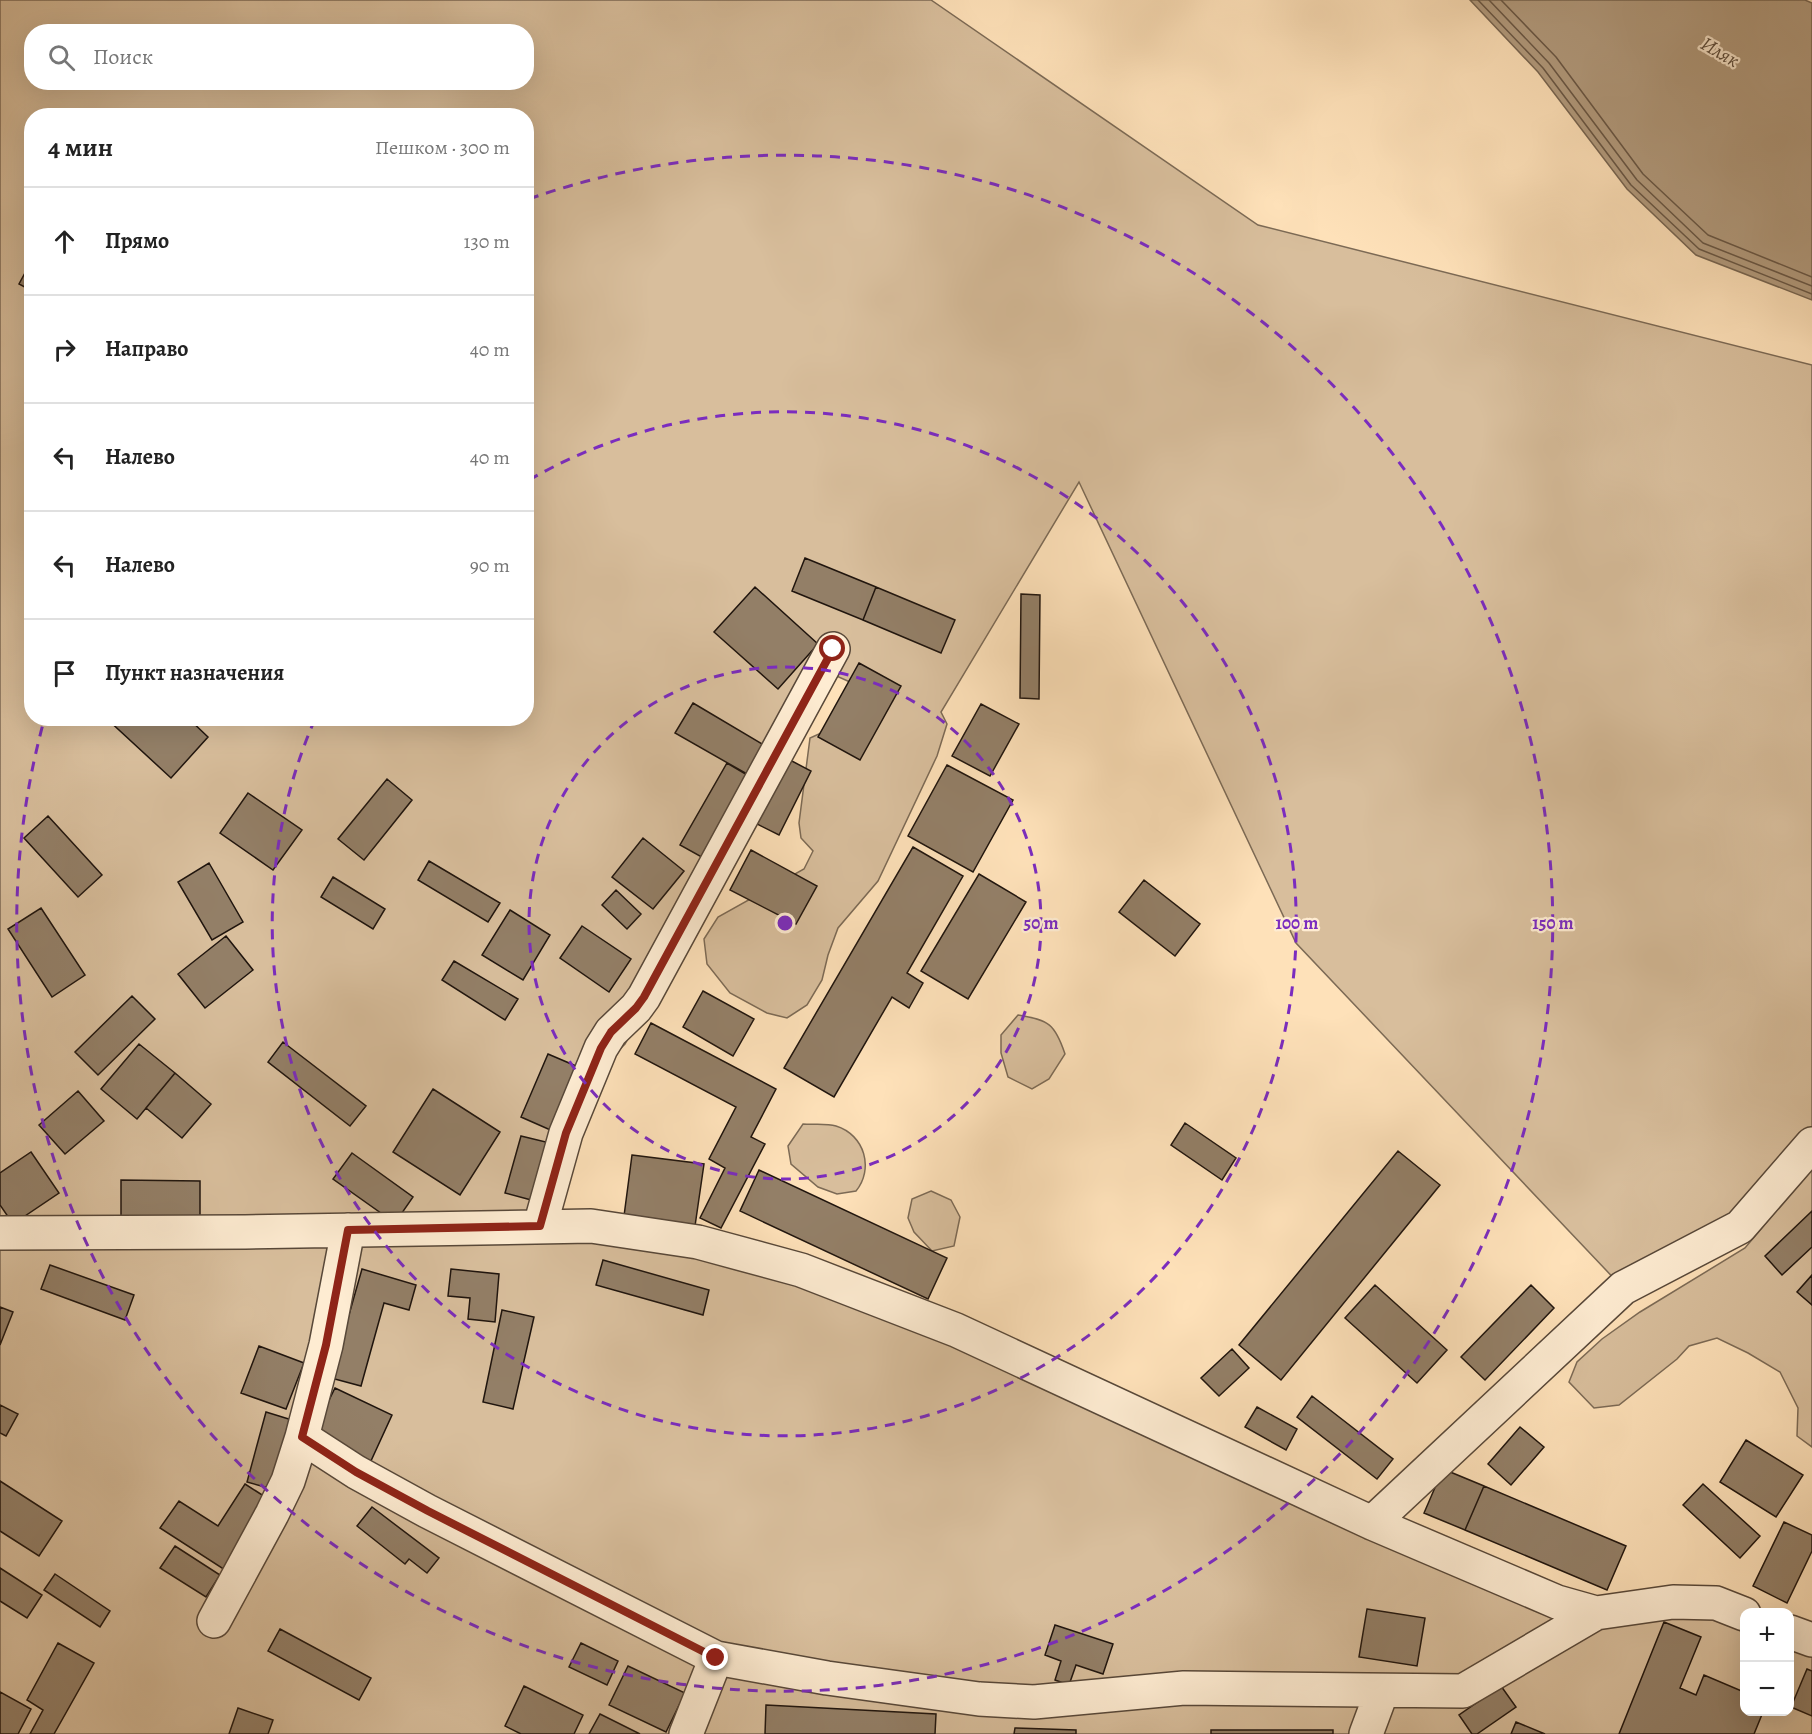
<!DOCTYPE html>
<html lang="ru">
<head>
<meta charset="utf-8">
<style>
	:root { --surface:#fff; --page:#f6f6f6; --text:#222; --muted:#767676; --line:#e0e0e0 }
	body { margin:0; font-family:Alegreya,serif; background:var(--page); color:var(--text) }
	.controls { position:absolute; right:18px; bottom:18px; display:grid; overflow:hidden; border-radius:12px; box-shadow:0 6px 24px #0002 }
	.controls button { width:54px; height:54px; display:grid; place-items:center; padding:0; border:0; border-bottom:2px solid var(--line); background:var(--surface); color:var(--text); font:30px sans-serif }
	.stop { position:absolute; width:18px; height:18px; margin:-14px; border:4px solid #8f2418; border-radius:50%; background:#fff }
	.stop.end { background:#8f2418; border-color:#fff; box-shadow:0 2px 6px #0008 }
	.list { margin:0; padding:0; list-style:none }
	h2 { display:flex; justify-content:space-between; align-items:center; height:78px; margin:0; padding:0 24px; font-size:26px }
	h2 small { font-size:20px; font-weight:400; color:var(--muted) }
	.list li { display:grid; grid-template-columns:39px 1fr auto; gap:18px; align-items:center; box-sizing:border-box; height:108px; padding:0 24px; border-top:2px solid var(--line) }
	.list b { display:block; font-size:22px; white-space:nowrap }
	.list em { font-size:20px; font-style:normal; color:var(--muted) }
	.icon { flex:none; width:33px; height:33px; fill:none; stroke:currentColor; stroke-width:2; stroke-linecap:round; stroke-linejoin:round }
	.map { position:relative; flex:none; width:1812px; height:1734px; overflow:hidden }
	.search { position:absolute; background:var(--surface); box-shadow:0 6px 24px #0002; left:24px; top:24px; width:510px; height:66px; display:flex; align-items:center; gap:15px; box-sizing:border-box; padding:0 21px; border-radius:24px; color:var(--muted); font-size:22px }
	.panel { position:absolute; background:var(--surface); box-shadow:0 6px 24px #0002; left:24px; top:108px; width:510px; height:618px; border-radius:24px }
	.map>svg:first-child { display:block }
	.green { fill:#d8be9c; stroke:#7c6a55; stroke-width:1.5; fill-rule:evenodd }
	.water { fill:#b39c7f; stroke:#786652; stroke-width:1.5 }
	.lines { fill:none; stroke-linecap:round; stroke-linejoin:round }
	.shore { stroke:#6a5846; stroke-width:1.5 }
	.building { fill:#937f67; stroke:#20150e; stroke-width:1.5 }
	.minor-casing { stroke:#584839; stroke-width:36 }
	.minor { stroke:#feecd2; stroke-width:33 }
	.route { stroke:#8f2418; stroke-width:8 }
	.ring { fill:none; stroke:#7b2cbf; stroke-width:3; stroke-dasharray:10 8 }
	.labels { text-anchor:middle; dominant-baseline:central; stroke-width:4.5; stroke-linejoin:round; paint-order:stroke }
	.water-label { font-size:20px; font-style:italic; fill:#5b4b3b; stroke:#feecd2 }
	.centre { fill:#7b2cbf; stroke:#feecd2; stroke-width:3 }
	.ring-label { font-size:18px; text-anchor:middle; font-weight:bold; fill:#7b2cbf; stroke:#feecd2; stroke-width:4.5; stroke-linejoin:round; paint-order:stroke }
</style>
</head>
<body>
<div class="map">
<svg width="1812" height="1734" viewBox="0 0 1812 1734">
	<rect width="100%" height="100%" fill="#fee1b9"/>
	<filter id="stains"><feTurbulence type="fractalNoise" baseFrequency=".00333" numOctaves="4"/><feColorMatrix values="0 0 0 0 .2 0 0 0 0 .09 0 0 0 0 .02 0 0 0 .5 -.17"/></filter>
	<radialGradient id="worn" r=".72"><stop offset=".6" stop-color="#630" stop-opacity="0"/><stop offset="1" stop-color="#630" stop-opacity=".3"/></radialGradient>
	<path class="green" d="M0 0H931L1258 225 1812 365V1144L1740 1227 1623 1288 1296 943 1079 482 941 712 947 724 937 756 878 881 838 928 828 955 822 980 807 1005 787 1018 767 1013 730 993 707 964 704 939 718 917 804 869 813 851 801 838 799 823 810 738 892 701 830 673 625 1044 602 1067 564 1156 553 1241 583 1240 798 1275 1557 1602 1744 1614V1712H1790V1632L1812 1640V1734H0ZM32 32H526V82H32ZM32 116H526V718H32Z
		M1018 1015C1049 1020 1055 1024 1065 1054L1049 1079 1032 1089 1008 1077 1001 1053V1035Z
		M803 1124C813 1125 826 1123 836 1126 865 1135 874 1169 856 1191L837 1194 818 1187 791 1164 788 1146Z
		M1812 1168V1447L1797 1436 1798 1408 1780 1372 1748 1353 1717 1338 1689 1346 1677 1359 1619 1405 1594 1408 1569 1382 1577 1362 1602 1339 1640 1312 1745 1248Z
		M931 1191 951 1200 960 1217 954 1246 932 1251 914 1232 908 1218 912 1199Z"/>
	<path class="water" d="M1470 0H1805L1812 3V300L1696 255 1627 189 1538 72Z"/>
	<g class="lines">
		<path class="shore" d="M1478 0 1543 68 1631 185 1699 249 1812 294
			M1489 0 1549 63 1637 180 1703 243 1812 286
			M1501 0 1556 57 1643 174 1708 235 1812 277"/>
	</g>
	<path class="building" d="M32 260V291L19 284Z
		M805 558 876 587 863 620 792 591Z
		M755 587 818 644 778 689 714 632Z
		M876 587 955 620 941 653 863 620Z
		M1021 594 1040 595 1039 699 1020 698Z
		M859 663 901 686 860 760 818 737Z
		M693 703 764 745 747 774 675 733Z
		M981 704 1019 724 990 776 952 756Z
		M106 718H188L208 737 171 778Z
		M788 759 811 771 779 835 755 823Z
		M727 763 754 779 707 860 680 845Z
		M947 765 1013 800 973 872 908 836Z
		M387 779 412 800 364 860 338 839Z
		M248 793 302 830 273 870 220 833Z
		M48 816 102 875 78 897 24 838Z
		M643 838 684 871 653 909 612 877Z
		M913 847 963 876 907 973 923 983 909 1008 892 997 834 1097 784 1068Z
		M751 850 817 886 796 924 730 890Z
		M429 861 500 903 488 922 418 880Z
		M209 863 243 922 212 940 178 882Z
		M979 874 1026 902 968 999 921 971Z
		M333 877 385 909 373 929 321 897Z
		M1144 880 1200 924 1175 956 1119 912Z
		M616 890 641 914 627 929 602 905Z
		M41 908 85 975 52 997 8 929Z
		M510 910 550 935 523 980 482 955Z
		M582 926 631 959 609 992 560 958Z
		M226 936 253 970 205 1008 178 974Z
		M454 961 518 999 505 1020 442 980Z
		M703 991 754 1019 733 1056 683 1027Z
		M132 996 155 1019 98 1075 75 1052Z
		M651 1023 776 1089 751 1137 765 1144 721 1228 700 1218 725 1168 709 1159 736 1107 635 1054Z
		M283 1042 366 1106 350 1126 268 1062Z
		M139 1044 175 1073 137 1119 101 1089Z
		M548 1054 583 1069 555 1132 521 1117Z
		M175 1073 211 1104 182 1138 146 1108Z
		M433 1089 500 1132 460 1195 393 1152Z
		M78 1091 104 1121 65 1154 39 1125Z
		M1185 1123 1236 1158 1222 1180 1171 1145Z
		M521 1136 550 1143 535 1201 505 1193Z
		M1398 1151 1440 1185 1281 1380 1239 1345Z
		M31 1152 59 1193 13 1224 0 1205V1173Z
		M352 1153 413 1197 395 1223 333 1179Z
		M632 1155 704 1164 695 1226 624 1216Z
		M759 1170 947 1258 928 1299 740 1211Z
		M121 1180 200 1181V1226H121Z
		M1812 1211V1247L1782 1275 1765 1256Z
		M603 1260 709 1290 703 1315 596 1285Z
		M50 1265 134 1295 125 1320 41 1289Z
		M362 1269 416 1285 409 1310 384 1303 361 1386 331 1378Z
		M451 1269 499 1274 495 1322 468 1319 470 1298 448 1296Z
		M1812 1275V1305L1797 1292Z
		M1375 1285 1447 1350 1417 1383 1345 1318Z
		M1531 1285 1554 1308 1485 1380 1461 1357Z
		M0 1307 13 1312 0 1345Z
		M502 1310 534 1317 513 1409 483 1402Z
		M259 1346 304 1363 286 1409 241 1393Z
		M1232 1349 1249 1368 1219 1396 1201 1378Z
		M335 1388 392 1415 370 1463 312 1435Z
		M1312 1396 1393 1459 1377 1479 1297 1417Z
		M0 1405 18 1414 6 1436 0 1433Z
		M1257 1407 1297 1429 1286 1450 1245 1427Z
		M266 1412 292 1420 272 1489 247 1482Z
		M1520 1427 1544 1447 1511 1485 1488 1464Z
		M1746 1440 1803 1475 1776 1517 1720 1482Z
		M1443 1469 1484 1486 1465 1530 1424 1513Z
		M0 1481 62 1521 39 1556 0 1531Z
		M245 1484 270 1500 225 1570 160 1528 179 1501 218 1526Z
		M1703 1484 1760 1536 1740 1558 1683 1505Z
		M1484 1486 1626 1546 1607 1590 1465 1530Z
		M372 1507 439 1558 427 1573 409 1559 405 1564 357 1526Z
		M1784 1522 1812 1535V1551L1787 1603 1753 1586Z
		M175 1546 220 1575 206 1597 160 1568Z
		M0 1568 42 1595 27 1618 0 1601Z
		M55 1574 110 1611 100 1627 44 1590Z
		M1367 1609 1425 1618 1417 1666 1359 1657Z
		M1664 1622 1701 1637 1680 1688 1696 1695 1704 1675 1744 1692V1712H1763L1754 1734H1619Z
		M1055 1625 1113 1644 1103 1674 1076 1665 1069 1685 1055 1680 1061 1661 1045 1655Z
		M280 1629 371 1678 359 1700 268 1651Z
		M58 1643 94 1663 54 1734H30L43 1710 27 1700Z
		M581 1643 618 1661 607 1685 569 1667Z
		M628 1666 685 1693 666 1732 609 1705Z
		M1807 1669 1812 1671V1716L1791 1707Z
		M524 1686 583 1715 574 1734H521L505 1726Z
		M1501 1686 1516 1707 1477 1734H1472L1459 1715Z
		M0 1692 31 1709 18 1734H0Z
		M766 1705 936 1714 935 1734H765Z
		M238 1708 273 1720 268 1734H229Z
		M600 1714 640 1734H589Z
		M1516 1722 1545 1734H1511Z
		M1015 1728 1076 1730V1734H1014Z
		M1211 1730H1333V1734H1211Z"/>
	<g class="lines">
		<g class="minor-casing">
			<path id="minor" d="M540 1226 566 1133 601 1048 611 1032 636 1008 644 997 833 649
				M0 1233 245 1232 591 1226 698 1242 801 1270 956 1330 1372 1523 1557 1602 1596 1613 1673 1602 1716 1603 1744 1614
				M302 1437 326 1345 348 1230
				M1372 1523 1623 1288 1740 1227 1812 1144
				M214 1621 272 1514 288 1481 302 1437 356 1472 427 1511 716 1658 827 1678 979 1699 1034 1702 1184 1688 1463 1691 1596 1613
				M1790 1632 1812 1640
				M686 1734 716 1658
				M1366 1734 1382 1691"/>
		</g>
		<use href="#minor" class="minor"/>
	</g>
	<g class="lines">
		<path class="route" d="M716 1658 428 1511 356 1472 302 1437 326 1345 348 1230 540 1226 566 1133 601 1048 611 1032 636 1008 644 997 833 649"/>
	</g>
	<g class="ring">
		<circle cx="785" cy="923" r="256"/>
		<path d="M529 480A512 512 0 1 1 315 719"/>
		<path d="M529 199A768 768 0 1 1 43 724"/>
	</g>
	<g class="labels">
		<g class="water-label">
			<text transform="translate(1720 52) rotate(30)">Иляк</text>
		</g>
	</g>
	<circle cx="785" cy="923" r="9" class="centre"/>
	<g class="ring-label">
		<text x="1041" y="929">50 m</text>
		<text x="1297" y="929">100 m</text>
		<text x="1553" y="929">150 m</text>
	</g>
	<rect width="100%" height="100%" filter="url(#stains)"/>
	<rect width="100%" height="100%" fill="url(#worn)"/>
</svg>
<div class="controls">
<button>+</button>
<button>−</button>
</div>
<div class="stop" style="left:833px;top:649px"></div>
<div class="stop end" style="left:716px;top:1658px"></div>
<div class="search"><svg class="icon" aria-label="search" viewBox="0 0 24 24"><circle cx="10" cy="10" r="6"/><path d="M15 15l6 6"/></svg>Поиск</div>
<section class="panel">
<h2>4 мин<small>Пешком · 300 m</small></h2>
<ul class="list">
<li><svg class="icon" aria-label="ahead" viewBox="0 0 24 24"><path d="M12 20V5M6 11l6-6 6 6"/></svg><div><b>Прямо</b></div><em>130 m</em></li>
<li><svg class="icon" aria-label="right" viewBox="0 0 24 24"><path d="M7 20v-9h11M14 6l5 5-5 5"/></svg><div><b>Направо</b></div><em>40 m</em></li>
<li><svg class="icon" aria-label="left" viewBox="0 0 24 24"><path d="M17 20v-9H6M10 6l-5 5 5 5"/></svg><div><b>Налево</b></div><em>40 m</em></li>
<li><svg class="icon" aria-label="left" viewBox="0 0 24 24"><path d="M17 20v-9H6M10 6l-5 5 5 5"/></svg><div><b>Налево</b></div><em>90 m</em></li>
<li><svg class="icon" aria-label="arrive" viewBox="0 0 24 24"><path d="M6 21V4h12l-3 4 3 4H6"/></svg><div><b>Пункт назначения</b></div></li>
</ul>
</section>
</div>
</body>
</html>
